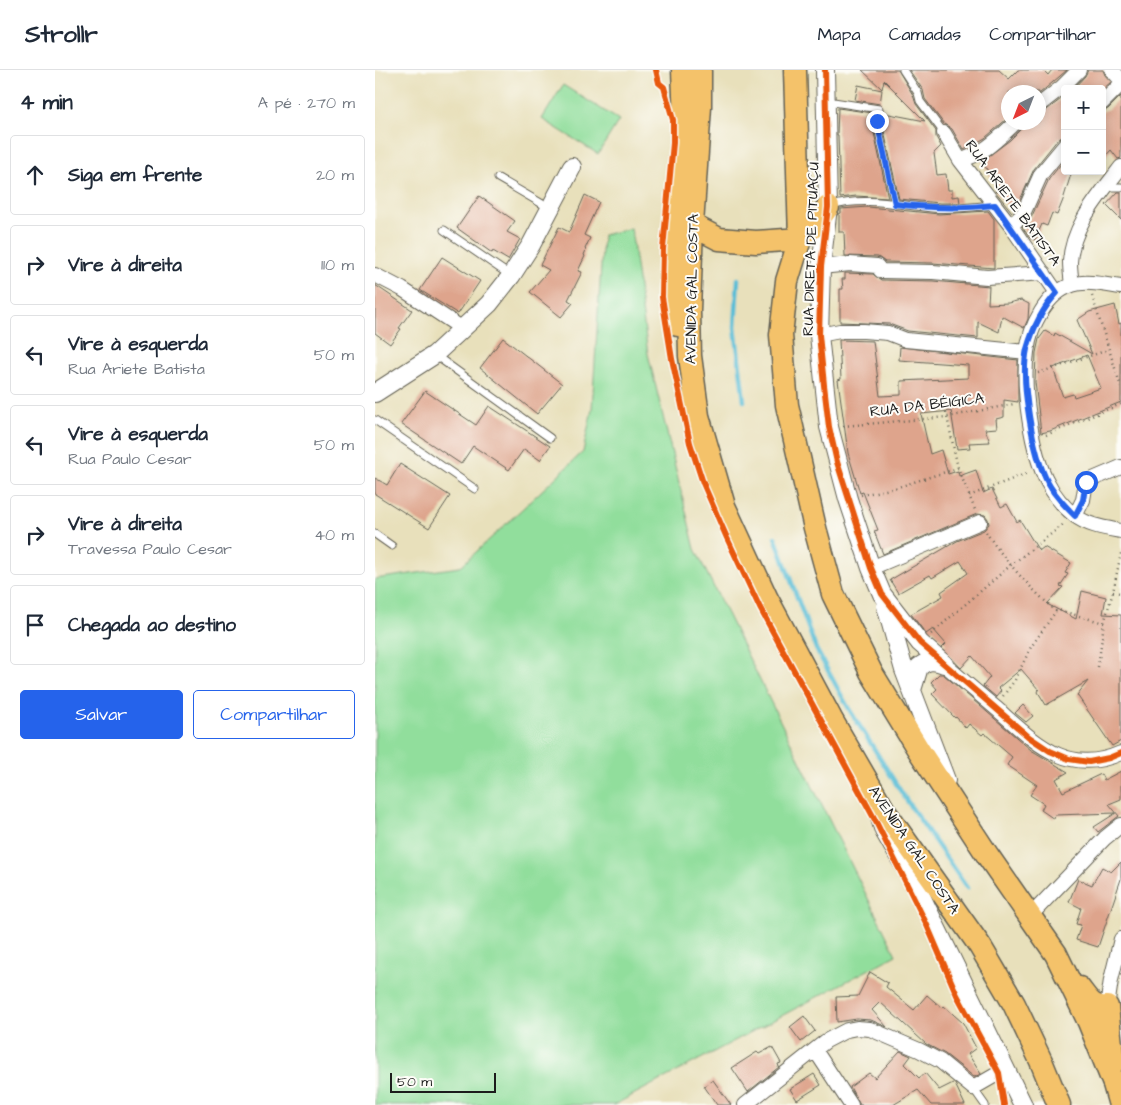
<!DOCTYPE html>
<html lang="pt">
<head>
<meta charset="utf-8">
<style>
	:root { --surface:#fff; --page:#f2f2f3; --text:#1f2937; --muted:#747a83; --line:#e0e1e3; --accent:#2563eb }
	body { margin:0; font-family:"Architects Daughter",sans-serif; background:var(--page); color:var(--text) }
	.controls { position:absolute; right:15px; top:15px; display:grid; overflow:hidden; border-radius:5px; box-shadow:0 2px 12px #0003 }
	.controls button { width:45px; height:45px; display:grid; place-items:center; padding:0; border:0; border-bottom:1px solid var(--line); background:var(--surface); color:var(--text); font:25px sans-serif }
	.compass { position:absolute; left:626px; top:15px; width:45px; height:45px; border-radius:50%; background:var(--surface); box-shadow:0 2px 12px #0003; rotate:222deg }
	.scale { position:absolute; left:15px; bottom:12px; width:106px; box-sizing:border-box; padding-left:5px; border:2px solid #1c1c1c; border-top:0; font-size:14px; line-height:18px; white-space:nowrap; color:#1c1c1c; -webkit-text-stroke:4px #fdfcf7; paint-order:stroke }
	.stop { position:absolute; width:15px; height:15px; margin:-11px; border:4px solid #2563eb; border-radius:50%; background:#fff }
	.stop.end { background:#2563eb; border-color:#fff; box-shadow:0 1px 5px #0008 }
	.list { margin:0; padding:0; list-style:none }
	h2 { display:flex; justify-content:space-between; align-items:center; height:65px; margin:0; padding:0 20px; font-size:21px }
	h2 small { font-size:16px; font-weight:400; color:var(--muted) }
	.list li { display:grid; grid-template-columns:32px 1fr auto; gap:15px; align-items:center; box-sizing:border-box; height:80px; margin:0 10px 10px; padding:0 10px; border:1px solid var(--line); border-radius:5px }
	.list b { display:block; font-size:19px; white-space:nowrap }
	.list p { margin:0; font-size:16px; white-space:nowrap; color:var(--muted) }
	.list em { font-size:16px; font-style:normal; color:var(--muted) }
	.actions { display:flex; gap:10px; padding:15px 20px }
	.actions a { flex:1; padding:11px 0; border:1px solid var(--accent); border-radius:5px; text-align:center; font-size:18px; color:var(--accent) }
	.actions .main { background:var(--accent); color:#fff }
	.icon { flex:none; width:28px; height:28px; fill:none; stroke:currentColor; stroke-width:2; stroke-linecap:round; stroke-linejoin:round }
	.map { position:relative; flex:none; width:746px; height:1035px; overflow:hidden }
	header { display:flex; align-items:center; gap:30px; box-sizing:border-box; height:70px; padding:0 25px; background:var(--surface); border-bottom:1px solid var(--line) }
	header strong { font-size:24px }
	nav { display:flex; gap:28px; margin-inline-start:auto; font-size:18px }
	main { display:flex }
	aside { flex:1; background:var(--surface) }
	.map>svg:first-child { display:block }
	.green { fill:#91de9c; stroke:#567d5c }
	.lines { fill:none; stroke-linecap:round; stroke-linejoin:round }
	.stream { stroke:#58bdd6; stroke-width:4.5 }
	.building { fill:#dea48c; fill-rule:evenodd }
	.service-casing { stroke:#636154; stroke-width:9 }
	.minor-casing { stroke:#636154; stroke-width:16 }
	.tertiary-casing { stroke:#636154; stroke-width:20 }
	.primary-casing { stroke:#636154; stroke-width:25 }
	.path { stroke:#636154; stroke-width:2.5; stroke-dasharray:1 4; stroke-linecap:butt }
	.service { stroke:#fff; stroke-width:7 }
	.minor { stroke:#fff; stroke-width:14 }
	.tertiary { stroke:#fff; stroke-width:18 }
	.primary { stroke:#f4c26a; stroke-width:22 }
	.cycleway-casing { stroke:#fdfcf7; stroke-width:9 }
	.cycleway { stroke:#e8590c; stroke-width:6 }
	.route { stroke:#2563eb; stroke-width:6 }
	.labels { text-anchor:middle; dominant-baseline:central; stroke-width:4; stroke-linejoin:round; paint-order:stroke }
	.street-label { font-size:15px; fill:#1c1c1c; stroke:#fdfcf7 }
</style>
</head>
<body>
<header>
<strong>Strollr</strong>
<nav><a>Mapa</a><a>Camadas</a><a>Compartilhar</a></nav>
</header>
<main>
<aside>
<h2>4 min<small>A pé · 270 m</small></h2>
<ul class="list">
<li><svg class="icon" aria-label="ahead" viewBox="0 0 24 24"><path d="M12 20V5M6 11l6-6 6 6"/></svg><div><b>Siga em frente</b></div><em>20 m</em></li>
<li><svg class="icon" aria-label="right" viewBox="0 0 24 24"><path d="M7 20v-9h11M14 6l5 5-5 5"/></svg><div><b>Vire à direita</b></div><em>110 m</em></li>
<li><svg class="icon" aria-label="left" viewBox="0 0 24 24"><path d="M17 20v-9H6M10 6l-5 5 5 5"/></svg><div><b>Vire à esquerda</b><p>Rua Ariete Batista</p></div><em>50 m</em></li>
<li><svg class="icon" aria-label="left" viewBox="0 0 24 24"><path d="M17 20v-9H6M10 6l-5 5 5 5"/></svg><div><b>Vire à esquerda</b><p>Rua Paulo Cesar</p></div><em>50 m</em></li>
<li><svg class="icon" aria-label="right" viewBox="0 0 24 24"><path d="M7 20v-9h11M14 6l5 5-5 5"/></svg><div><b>Vire à direita</b><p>Travessa Paulo Cesar</p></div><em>40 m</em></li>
<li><svg class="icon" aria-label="arrive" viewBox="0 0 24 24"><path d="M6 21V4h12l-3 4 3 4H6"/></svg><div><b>Chegada ao destino</b></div></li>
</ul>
<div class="actions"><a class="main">Salvar</a><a>Compartilhar</a></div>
</aside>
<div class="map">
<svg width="746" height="1035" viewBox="0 0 746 1035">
	<rect width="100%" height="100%" fill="#fdfcf7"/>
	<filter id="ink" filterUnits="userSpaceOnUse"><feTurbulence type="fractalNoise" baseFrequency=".02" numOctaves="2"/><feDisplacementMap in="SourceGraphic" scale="10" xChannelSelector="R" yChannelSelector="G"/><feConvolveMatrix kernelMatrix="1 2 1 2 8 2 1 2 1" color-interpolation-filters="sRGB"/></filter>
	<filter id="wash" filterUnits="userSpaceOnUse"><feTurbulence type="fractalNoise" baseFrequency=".0096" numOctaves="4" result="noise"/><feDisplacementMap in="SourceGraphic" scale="20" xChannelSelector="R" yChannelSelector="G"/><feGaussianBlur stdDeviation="1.12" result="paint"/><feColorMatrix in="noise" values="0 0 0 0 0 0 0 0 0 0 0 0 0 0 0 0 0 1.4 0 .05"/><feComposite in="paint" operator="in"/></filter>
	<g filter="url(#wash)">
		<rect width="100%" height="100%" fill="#e8e0bb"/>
		<path class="green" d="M188 15 244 50 223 84 167 49Z
			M256 158 273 284 320 479 521 885 239 1035H0V509L85 497 208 382 217 339 228 165Z"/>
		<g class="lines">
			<path class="stream" d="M363 209 360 257 369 331
				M400 467 441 579 474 639 530 728 592 818"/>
		</g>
		<g id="blocks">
			<path class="building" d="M487 0H523L538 25 541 34 561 61V67L566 76 559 83 562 105 571 104 573 120H577V127L584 126 585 133H565L524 129 508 56 509 43 550 51 509 10 507 19Z
				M534 0H624L634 9 643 0H668L673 5 677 0H692L664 24V22H634V47L610 68 589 80 577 59 569 54 550 29 548 20Z
				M713 0H728L730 5 736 12 727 20V19H698L710 6Z
				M483 15 507 20 505 34 480 30Z
				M690 26V66L683 69 659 99 641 139 637 142 620 121 623 119 607 91 635 70 647 58 650 52H664V44L669 42Z
				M746 26V88L743 89 736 80 727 90V42L733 39Z
				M463 38 498 43V58L513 128 481 126 465 128 463 65H462Z
				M690 89V101H697L688 130 682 145 677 143 672 156 667 154 660 170 655 168 647 157 656 148 674 109Z
				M743 122H746V150L731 135Z
				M210 125 224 132 209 165 215 168 210 179 211 180 209 185 210 186 203 201 207 202 193 230 198 233 186 247 155 222 174 200 165 195 184 157 194 162Z
				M104 126 140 151 132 162 145 169 133 190 118 181 117 183 82 158Z
				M493 137 564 144 613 141 619 149V198L558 193 510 192 503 187 470 186 469 162H464V144L466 143V139Z
				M67 187 105 211 83 244 45 220Z
				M470 203 498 204 506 210 558 211 614 216 613 234 633 233 646 230 654 234 653 249 649 258 627 246 624 262 603 252V268L533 261 514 254 465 252V219H468L467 209H470Z
				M0 215 37 240 24 258 26 259 15 274 0 263Z
				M740 235 744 254 746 253V332L675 361 666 363 660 312 661 283 664 269 670 261 679 266 680 263 717 284 702 250 714 242ZM712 285 726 318 699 327 698 324 688 327 678 298Z
				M128 268 187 314 162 344 105 298Z
				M464 270 498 271 505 326 526 325V311L593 308V295L524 290 525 277 643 290V332L629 330V347L621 349 622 358 610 359 615 372 594 373 595 378 582 379 576 341 546 344 555 384 566 380 573 404 583 401 584 406 601 400 608 423 617 419 626 437 632 434 642 452 645 450 664 481 669 477 696 493 690 503 693 504 685 516 688 517 672 534 701 549 707 521 731 527 728 544 746 545V671L737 676 702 625 713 611 671 635 663 622 664 620 646 599 623 618 626 621 621 627 608 616 615 607 597 586 586 598 567 578 571 574 558 559 551 564 536 544 568 526 566 522 593 503 585 491 557 508 555 505 523 523 515 510 582 471 609 460 614 454 613 449 610 445 602 444 508 484 499 461 503 460 488 422 485 423 473 383 463 310 466 309Z
				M50 321 101 355 114 336 175 376 165 390 149 379 134 400 98 376 86 394 26 354Z
				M25 394 75 426 54 458 0 424V408L12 415Z
				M564 604H568L656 680 693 702 681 709 688 722 726 704 729 710 746 701V729L734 734 744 746 723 762 719 757 741 743 680 745 679 749 666 740 669 734 655 725 662 715 632 695 637 687 609 663 607 665 594 654 591 658 581 647 580 648 557 624 562 619 556 612Z
				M648 635 658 646 651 652 640 643Z
				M746 792V809L723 877 701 870 706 855 701 854 706 838 694 832 703 809 717 815 727 797 736 802Z
				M495 902 513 913 511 917 539 940 552 925 567 938 569 936 588 953 601 978 593 984 606 1004 599 1007 570 984 551 974 505 932 497 940 512 957 496 950 482 949 462 952 461 927 483 926Z
				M429 946 440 961 426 972 415 957Z
				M397 977 406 993 403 994 404 997 373 1022 357 998 382 982 384 984Z
				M525 981 536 986 530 994 544 1008 550 1003 564 1020 578 1013 580 1014 590 1035H556L543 1020 518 1035H485L475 1017 494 1003 500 1008Z
				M439 1004 446 1015 422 1030 415 1019Z
				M338 1010 356 1035H342L329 1016Z"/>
		</g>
	</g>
	<g filter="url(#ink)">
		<use href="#blocks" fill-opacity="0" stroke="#636154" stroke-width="1"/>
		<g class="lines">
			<g class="service-casing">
				<path id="service" d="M528 0 543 23 545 31 569 63
					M452 31 504 39 502 51 503 57 520 134
					M123 108 176 139
					M732 117H746
					M456 136C489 126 523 135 557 138 577 140 598 137 619 135
					M69 160 136 206
					M60 285 175 368
					M0 350 100 419
					M0 464 17 476
					M598 1018 610 1035"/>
			</g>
			<g class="minor-casing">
				<path id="minor" d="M737 0 746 10
					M727 33 746 14
					M664 35 687 17 704 0
					M569 63 585 90 636 156 682 223
					M585 90C607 86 625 67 641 52
					M636 156 648 144 666 104 690 75
					M446 197 475 194 502 196 506 201 558 202 612 207 669 203
					M0 205 27 219 88 259
					M697 215C696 207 695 199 695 192 697 155 725 125 746 97
					M746 217C731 215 711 210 697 215 671 223 655 257 652 282 647 316 656 383 673 413 679 425 689 437 699 445 713 456 730 458 746 461
					M444 265 465 261H489L513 263 531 270 652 282
					M700 446 708 430 711 412 746 397
					M496 498 605 452
					M569 594C586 609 604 624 622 639 660 672 692 707 746 683
					M655 846 730 768 746 755
					M732 937 736 910 746 869
					M440 980 476 1035
					M370 1035 451 971 472 960 482 958 495 959 544 980 565 991 598 1018 631 999"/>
			</g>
			<g class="tertiary-casing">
				<path id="tertiary" d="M450 0 453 137 446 197 444 265 454 357 473 429 496 498 507 524 545 573 569 594
					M0 323 59 285 114 234 136 206 156 175 197 97
					M511 536 529 600 571 710
					M537 620 544 597C553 590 559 590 569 594
					M502 739 509 761 543 820 648 1035"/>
			</g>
			<g class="primary-casing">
				<path id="primary" d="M325 0V37L317 155 314 241 315 286 323 346 349 436 392 529 456 649 510 742 605 876 639 934 666 991 684 1035
					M420 0 425 169 412 211 406 265 412 335 440 458 458 524 496 602 543 679 613 786 681 884 714 952 739 1014 745 1035
					M310 145 317 155 344 169 381 172 425 169 438 157 453 137
					M303 255 298 217V179L310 48 308 0
					M704 918C712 928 717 939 732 937L738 993"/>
			</g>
			<path class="path" d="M717 226 746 317
				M663 303 733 280
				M569 333 583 398 600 440
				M468 356 572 347 639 334
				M671 365 746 334
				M486 425 520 418 583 398
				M594 426 653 403
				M611 462C628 489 657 520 681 541L683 540 729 553
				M738 522 746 523
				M556 564 636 495 689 454
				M723 597 729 553 738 522 746 483
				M628 626 640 610 656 577 681 541"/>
			<use href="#service" class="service"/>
			<use href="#minor" class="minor"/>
			<use href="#tertiary" class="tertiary"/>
			<use href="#primary" class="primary"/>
			<g class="cycleway-casing">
				<path id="cycleway" d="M281 0 284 13 289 17 298 50V73L288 179 287 227 297 289 315 373 328 413 352 468 385 538 499 748 551 853 582 925 624 1003 629 1035
					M450 0 453 137 446 197 444 265 449 315 454 357 462 392 496 498 507 524 545 573 654 667 675 681 694 689 714 692 734 688 746 683"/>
			</g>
			<use href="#cycleway" class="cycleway"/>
		</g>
	</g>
	<g class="lines" filter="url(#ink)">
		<path class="route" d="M502 51 520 134C555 138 585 139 620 135L682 223C667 239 658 258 652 279 645 311 658 385 673 413 680 426 690 436 700 446L708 430 711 412"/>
	</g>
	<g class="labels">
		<g class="street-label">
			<text transform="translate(638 133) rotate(54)">RUA ARIETE BATISTA</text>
			<text transform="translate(436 179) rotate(-88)">RUA DIRETA DE PITUAÇU</text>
			<text transform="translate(317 219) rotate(-89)">AVENIDA GAL COSTA</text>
			<text transform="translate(552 335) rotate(-7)">RUA DA BÉIGICA</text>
			<text transform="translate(539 780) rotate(56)">AVENIDA GAL COSTA</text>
		</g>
	</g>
</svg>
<div class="controls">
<button>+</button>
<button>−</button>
</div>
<svg class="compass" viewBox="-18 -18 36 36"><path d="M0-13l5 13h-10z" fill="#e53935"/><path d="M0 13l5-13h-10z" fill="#747a83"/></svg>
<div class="scale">50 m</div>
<div class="stop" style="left:711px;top:412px"></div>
<div class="stop end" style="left:502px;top:51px"></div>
</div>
</main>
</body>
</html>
